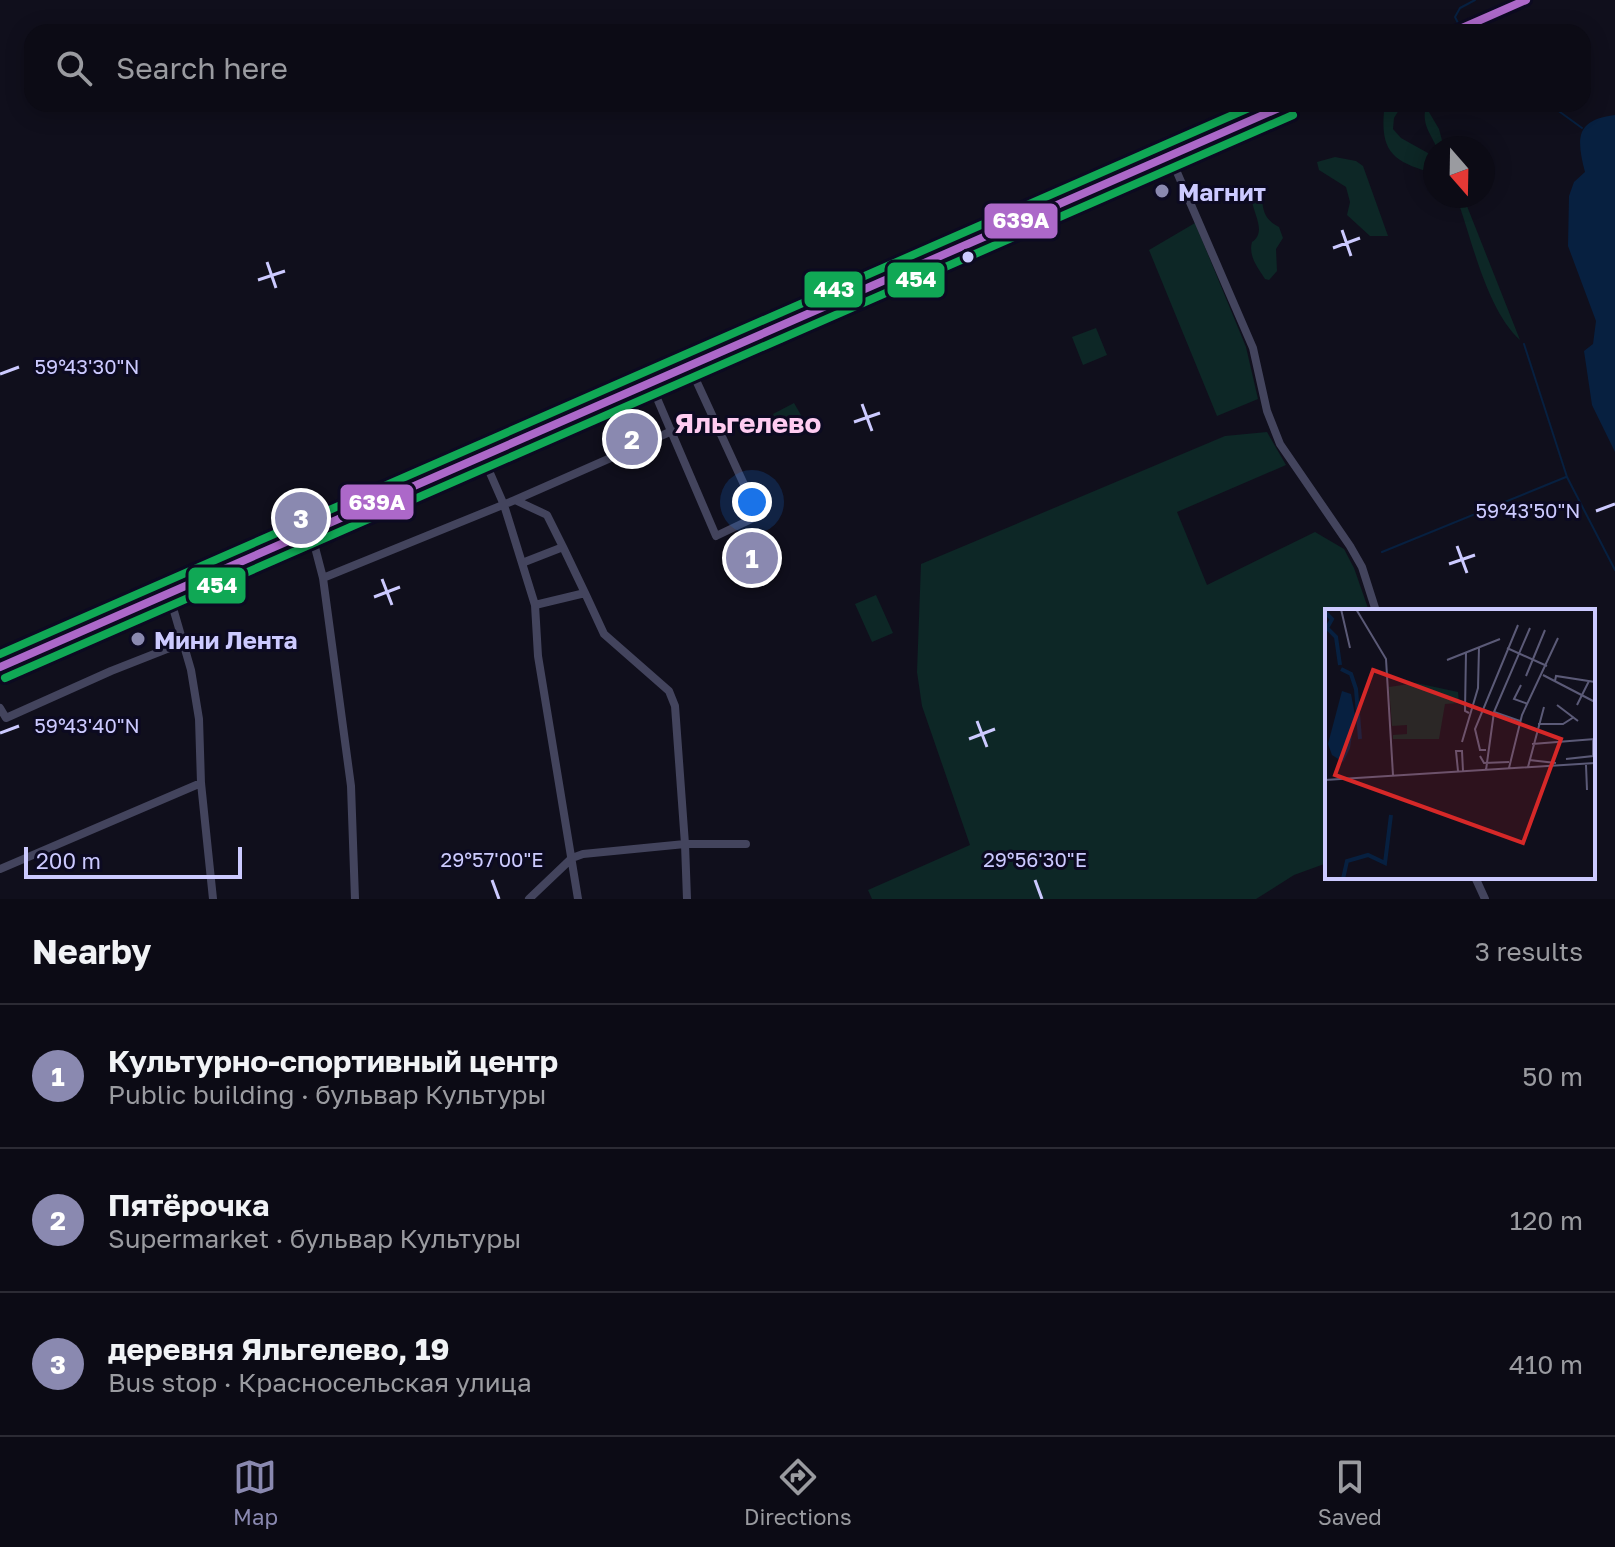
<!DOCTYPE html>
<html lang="en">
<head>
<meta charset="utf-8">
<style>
	:root { --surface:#0c0b15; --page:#1a1922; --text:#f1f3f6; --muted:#9a9ba0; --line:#2c2b34; --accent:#8a89b0 }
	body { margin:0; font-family:"Golos Text",sans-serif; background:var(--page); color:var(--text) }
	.compass { position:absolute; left:1423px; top:136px; width:72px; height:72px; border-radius:50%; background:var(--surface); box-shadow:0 4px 20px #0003; rotate:160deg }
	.scale { position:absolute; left:24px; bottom:20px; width:218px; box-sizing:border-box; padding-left:8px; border:4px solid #cccaff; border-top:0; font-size:22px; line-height:28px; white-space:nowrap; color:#cccaff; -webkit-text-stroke:6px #0c0a21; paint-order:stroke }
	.you { position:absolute; left:752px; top:502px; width:28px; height:28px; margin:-20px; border:6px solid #fff; border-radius:50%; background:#1a73e8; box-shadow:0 0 0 12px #1a73e833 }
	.badge { display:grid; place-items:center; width:52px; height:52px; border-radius:50%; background:var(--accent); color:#fff; font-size:26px; font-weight:700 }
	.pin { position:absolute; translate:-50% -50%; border:4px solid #fff; box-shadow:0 2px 8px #0006 }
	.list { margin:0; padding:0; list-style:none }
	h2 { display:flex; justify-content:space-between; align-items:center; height:104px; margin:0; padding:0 32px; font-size:34px }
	h2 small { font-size:26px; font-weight:400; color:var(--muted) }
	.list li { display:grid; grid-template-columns:52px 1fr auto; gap:24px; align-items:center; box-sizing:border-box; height:144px; padding:0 32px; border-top:2px solid var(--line) }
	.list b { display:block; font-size:30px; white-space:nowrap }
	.list p { margin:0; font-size:26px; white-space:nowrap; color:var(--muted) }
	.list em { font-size:26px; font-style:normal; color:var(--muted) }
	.icon { flex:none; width:44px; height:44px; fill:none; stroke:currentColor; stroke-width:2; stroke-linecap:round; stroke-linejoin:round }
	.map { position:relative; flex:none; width:1615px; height:899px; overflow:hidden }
	.search { position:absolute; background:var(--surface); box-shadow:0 4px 20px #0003; left:24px; right:24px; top:24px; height:88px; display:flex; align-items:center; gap:20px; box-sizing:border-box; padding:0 28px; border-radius:24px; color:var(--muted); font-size:30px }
	.sheet { height:536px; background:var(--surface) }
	nav { display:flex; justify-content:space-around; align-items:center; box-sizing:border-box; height:112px; border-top:2px solid var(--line); background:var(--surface); font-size:22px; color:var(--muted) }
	nav a { display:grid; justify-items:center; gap:4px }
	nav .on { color:var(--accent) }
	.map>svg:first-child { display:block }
	.green { fill:#0d2726 }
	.water { fill:#072040 }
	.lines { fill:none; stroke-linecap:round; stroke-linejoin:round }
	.stream { stroke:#072040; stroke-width:2 }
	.minor { stroke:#43445d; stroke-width:8 }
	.secondary { stroke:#515170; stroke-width:11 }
	.bus-1-casing { stroke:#0c0a21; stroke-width:14 }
	.bus-2-casing { stroke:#0c0a21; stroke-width:14 }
	.bus-3-casing { stroke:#0c0a21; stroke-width:14 }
	.bus-1 { stroke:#ac68c9; stroke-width:8 }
	.bus-2 { stroke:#10a855; stroke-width:8 }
	.bus-3 { stroke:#10a855; stroke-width:8 }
	.ticks { fill:none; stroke:#cccaff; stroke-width:3 }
	.poi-dot { fill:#8a89b0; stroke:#0c0a21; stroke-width:3 }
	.bus-dot { fill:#cccaff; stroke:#0c0a21; stroke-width:3 }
	.labels { text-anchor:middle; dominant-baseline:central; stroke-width:6; stroke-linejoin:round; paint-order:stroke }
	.poi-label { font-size:24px; font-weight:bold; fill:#cccaff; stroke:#0c0a21; text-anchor:start }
	.quarter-label { font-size:28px; font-weight:bold; fill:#ffccf1; stroke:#0c0a21 }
	.inset-river { fill:none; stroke:#072040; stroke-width:4 }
	.inset-road { fill:none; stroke:#5b5a77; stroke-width:2 }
	.view { fill:#d62828; fill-opacity:0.15; stroke:#d62828; stroke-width:4 }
	.inset-edge { fill:none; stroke:#cccaff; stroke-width:4 }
	.ticks-label { font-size:20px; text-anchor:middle; fill:#cccaff; stroke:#0c0a21; stroke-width:6; stroke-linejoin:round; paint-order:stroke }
	.line-badge { stroke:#0c0a21; stroke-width:3 }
	.badge-label { font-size:22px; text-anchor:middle; font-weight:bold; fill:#fff }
</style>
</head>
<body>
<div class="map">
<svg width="1615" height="899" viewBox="0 0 1615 899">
	<rect width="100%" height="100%" fill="#100f1c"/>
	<path class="green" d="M1391 104 1402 105 1394 118 1393 129 1401 138 1435 157V174C1396 162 1380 155 1384 111Z
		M1426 107 1439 129 1444 148H1437C1431 134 1421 124 1426 107Z
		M1335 157 1356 161 1363 166 1388 236H1370L1347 215 1350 202 1346 187 1319 170 1317 162Z
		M1256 194 1262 199C1263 213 1266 220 1279 227L1283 238 1276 249 1277 271 1269 280 1265 279C1258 268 1248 256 1252 242 1266 233 1255 216 1252 202Z
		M1456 196H1463L1520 340C1486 309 1472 239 1456 196Z
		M1195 223 1246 347 1258 399 1217 416 1149 250Z
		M1096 328 1107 355 1083 365 1072 337Z
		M794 403 805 422 783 434 773 414Z
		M1267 432 1286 465 1177 512 1207 585 1315 532 1344 549 1354 568 1369 611H1327V863L1294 875 1256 899H872L868 890 970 845 922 706 917 672 921 564 1225 436Z
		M876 595 893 633 872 642 855 604Z"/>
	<path class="water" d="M1615 115V452L1592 405 1584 351 1593 344 1596 321 1568 246 1569 196 1574 182 1585 172C1576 137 1576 120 1615 115Z"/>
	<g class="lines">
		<path class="stream" d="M1458 23 1455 17 1460 8 1475 0
			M1549 104 1582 128
			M1524 344 1567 477 1615 570
			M1382 552 1566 477"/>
		<path class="minor" d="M1170 156 1253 348 1267 411 1280 444 1350 546 1362 567 1376 611
			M650 382 716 536 762 514 753 504 689 365
			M483 457 504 505 535 605 538 656 578 899
			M515 500 672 431
			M311 532 323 578 351 786 355 899
			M522 563 563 547 585 593
			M323 578 515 500 547 515 563 547
			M169 594 191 670 199 719 201 783 213 899
			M535 605 585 593 604 634 669 691 675 706 685 844 687 899
			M0 708 6 718 111 671 172 647 184 645
			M0 869 201 783
			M1475 877 1485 899
			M529 899 572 858 583 854 685 844H746"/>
		<path class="secondary" d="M1453 32 1526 0
			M0 667 1288 104"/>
		<g class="bus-1-casing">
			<path id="bus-1" d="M1453 32 1526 0
				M0 667 1288 104"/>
		</g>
		<g class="bus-2-casing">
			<path id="bus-2" d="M5 678 1293 115"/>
		</g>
		<g class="bus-3-casing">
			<path id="bus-3" d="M0 654 1258 104"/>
		</g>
		<use href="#bus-1" class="bus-1"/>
		<use href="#bus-2" class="bus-2"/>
		<use href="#bus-3" class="bus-3"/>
	</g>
	<path class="ticks" d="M1342 230 1351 256M1333 248 1360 238M267 262 276 288M258 280 285 271M0 374 19 367M862 404 872 431M854 422 880 413M1596 511 1615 504M1457 546 1467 573M1449 564 1475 555M382 579 392 605M374 597 400 587M977 721 987 747M0 733 19 726M969 739 995 729M492 880 499 899M1035 880 1042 899"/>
	<g class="poi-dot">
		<circle cx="1162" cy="191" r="8"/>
		<circle cx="138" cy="639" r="8"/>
	</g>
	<circle class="bus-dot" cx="968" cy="257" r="7"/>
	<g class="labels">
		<g class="poi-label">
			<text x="1178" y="191">Магнит</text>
			<text x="154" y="639">Мини Лента</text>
		</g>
		<g class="quarter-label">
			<text x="748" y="422">Яльгелево</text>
		</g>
	</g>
	<g transform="translate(1325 609)">
		<rect width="270" height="270" fill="#100f1c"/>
		<path d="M91 74 133 83 134 94 120 95 114 130H68V126L82 125V116L67 117 64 78Z" fill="#0d2726"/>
		<path d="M17 82 26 85 30 106 25 139 18 153 7 146 3 135Z" fill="#072040"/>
		<path class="inset-river" d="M0 3 7 10 2 19 11 28 15 56M16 60 26 65 31 80 35 130M18 270 22 252 43 246 60 254 66 206"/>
		<path class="inset-road" d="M16 0 25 39M31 0 61 50 68 166M182 39 222 57M141 43 140 102 144 104M122 51 175 30M218 66 270 93M201 67 220 21M230 72 231 67 270 73M196 76 189 90 203 95M232 96 253 112M252 96 264 72M195 112 169 103 205 19M213 115H238L249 108M137 133 153 79 154 38M207 135 270 130M161 141H155L150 120 193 16M155 147 159 154 184 153M241 150 268 147V131M204 151 231 154M261 156 262 181M203 158 219 98M184 159 197 106 233 29M161 161 169 103M133 162 131 142H137L138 162M0 171 270 154"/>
		<path class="view" d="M48 61 236 130 198 234 10 166Z"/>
		<rect width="270" height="270" class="inset-edge"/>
	</g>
	<g class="ticks-label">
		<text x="87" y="374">59°43'30"N</text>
		<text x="1528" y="518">59°43'50"N</text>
		<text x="87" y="733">59°43'40"N</text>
		<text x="492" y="867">29°57'00"E</text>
		<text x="1035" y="867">29°56'30"E</text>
	</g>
	<g class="line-badge">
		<rect x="983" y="202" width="76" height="38" rx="8" fill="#ac68c9"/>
		<rect x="886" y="261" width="60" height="38" rx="8" fill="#10a855"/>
		<rect x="803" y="270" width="61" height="39" rx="8" fill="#10a855"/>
		<rect x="339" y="483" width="76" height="38" rx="8" fill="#ac68c9"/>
		<rect x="187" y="566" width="60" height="39" rx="8" fill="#10a855"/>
	</g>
	<g class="badge-label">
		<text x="1021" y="228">639А</text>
		<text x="916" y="287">454</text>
		<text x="834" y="297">443</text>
		<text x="377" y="510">639А</text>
		<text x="217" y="593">454</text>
	</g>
</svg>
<svg class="compass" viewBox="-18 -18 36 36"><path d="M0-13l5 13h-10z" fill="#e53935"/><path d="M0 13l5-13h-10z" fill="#9a9ba0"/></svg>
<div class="scale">200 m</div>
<div class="you"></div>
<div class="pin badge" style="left:752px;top:558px">1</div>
<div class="pin badge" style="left:632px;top:439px">2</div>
<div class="pin badge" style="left:301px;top:518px">3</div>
<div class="search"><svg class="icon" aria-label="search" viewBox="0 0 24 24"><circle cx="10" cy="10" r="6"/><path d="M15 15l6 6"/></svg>Search here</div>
</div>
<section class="sheet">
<h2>Nearby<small>3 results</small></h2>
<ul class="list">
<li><span class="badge">1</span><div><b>Культурно-спортивный центр</b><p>Public building · бульвар Культуры</p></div><em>50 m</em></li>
<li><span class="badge">2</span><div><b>Пятёрочка</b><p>Supermarket · бульвар Культуры</p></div><em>120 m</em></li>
<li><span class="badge">3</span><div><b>деревня Яльгелево, 19</b><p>Bus stop · Красносельская улица</p></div><em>410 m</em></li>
</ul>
</section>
<nav>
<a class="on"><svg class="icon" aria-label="map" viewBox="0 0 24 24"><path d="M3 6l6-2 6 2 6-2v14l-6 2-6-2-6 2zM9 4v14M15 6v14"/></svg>Map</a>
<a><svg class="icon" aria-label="directions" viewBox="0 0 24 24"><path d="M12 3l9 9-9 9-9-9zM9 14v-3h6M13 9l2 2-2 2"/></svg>Directions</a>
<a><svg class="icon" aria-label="saved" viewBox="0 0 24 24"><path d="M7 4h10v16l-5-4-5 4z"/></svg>Saved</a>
</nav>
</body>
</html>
